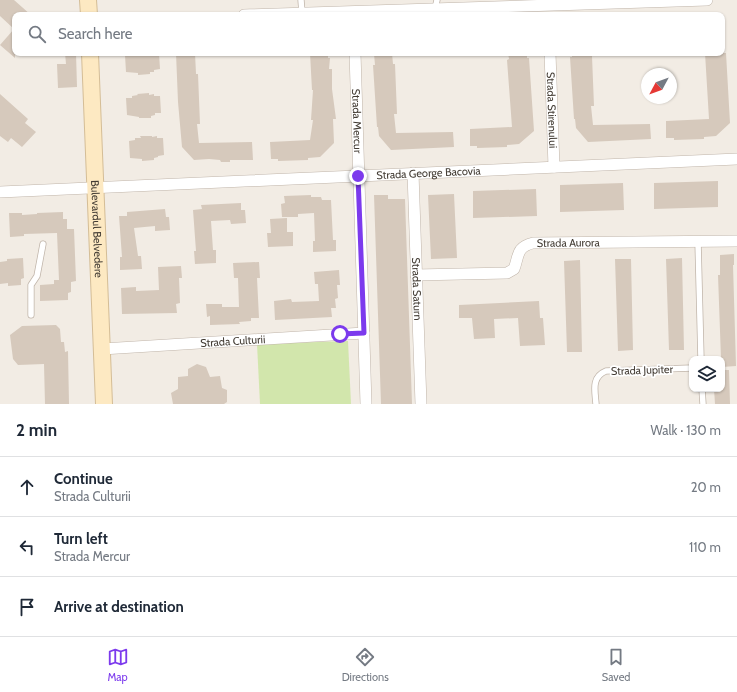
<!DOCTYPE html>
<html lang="en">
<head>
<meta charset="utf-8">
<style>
	:root { --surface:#fff; --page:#f6f6f7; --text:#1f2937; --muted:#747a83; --line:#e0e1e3; --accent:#7c3aed }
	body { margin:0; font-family:Cabin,sans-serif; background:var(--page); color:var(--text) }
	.controls { position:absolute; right:12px; bottom:12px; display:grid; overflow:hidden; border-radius:8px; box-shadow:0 1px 3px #0004 }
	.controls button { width:36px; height:36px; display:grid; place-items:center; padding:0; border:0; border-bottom:1px solid var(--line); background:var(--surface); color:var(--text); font:20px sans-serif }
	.compass { position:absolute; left:641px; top:68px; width:36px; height:36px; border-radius:50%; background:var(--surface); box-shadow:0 1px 3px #0004; rotate:229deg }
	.stop { position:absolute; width:12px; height:12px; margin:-9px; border:3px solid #7c3aed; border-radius:50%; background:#fff }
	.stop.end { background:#7c3aed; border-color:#fff; box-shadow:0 1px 4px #0008 }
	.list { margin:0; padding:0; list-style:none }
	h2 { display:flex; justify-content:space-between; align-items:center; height:52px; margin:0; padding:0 16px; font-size:17px }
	h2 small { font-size:13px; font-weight:400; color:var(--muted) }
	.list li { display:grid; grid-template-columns:26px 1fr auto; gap:12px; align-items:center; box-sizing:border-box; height:60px; padding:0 16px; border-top:1px solid var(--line) }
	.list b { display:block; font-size:15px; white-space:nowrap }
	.list p { margin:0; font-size:13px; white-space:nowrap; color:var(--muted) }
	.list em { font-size:13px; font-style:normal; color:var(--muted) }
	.icon { flex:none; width:22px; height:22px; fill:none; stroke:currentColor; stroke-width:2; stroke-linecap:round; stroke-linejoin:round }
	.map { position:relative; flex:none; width:737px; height:404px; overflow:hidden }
	.search { position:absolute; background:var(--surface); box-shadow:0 1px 3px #0004; left:12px; right:12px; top:12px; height:44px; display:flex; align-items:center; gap:10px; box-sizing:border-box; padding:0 14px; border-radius:8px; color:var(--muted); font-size:15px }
	.sheet { height:232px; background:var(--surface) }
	nav { display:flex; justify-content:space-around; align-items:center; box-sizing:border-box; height:56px; border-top:1px solid var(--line); background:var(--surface); font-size:11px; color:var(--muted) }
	nav a { display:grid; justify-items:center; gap:2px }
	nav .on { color:var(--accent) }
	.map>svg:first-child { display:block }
	.green { fill:#d2e6ac }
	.building { fill:#d6c9bc }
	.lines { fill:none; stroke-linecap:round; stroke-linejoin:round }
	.lane-casing { stroke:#c0b5aa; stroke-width:7 }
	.street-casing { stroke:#c0b5aa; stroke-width:12 }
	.secondary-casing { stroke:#d4bd96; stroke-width:18 }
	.lane { stroke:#fff; stroke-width:5.5 }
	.street { stroke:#fff; stroke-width:11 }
	.secondary { stroke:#fde9c2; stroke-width:16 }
	.route { stroke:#7c3aed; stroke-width:5 }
	.labels { text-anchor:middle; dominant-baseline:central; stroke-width:3.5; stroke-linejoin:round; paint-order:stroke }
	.street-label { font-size:11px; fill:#433c34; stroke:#fff }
</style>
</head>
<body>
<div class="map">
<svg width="737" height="404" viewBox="0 0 737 404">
	<rect width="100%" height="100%" fill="#f2ece4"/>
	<path class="green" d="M348 341 351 404H260L257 344Z"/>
	<path class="building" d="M0 0H14L31 15H15V58L0 45 14 29 0 16Z
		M65 53H76L77 87 58 88 57 64H66Z
		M131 53H159L160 69 154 70V72H150V74L138 75V73L126 72 125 55 131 54Z
		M176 53H195L196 74H198L200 124H197L199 143 252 142 253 160H230V162H221L220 160 209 159 194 160 182 147 178 102Z
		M310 53H328V58H330L329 69H332V89L336 119H333L334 143 320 157 308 158V160L278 161V159H271L270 142 310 140 313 120H311L313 90H312Z
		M377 53H392L393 64H395L397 114H394L396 133 453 132 454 147 391 150 379 136 378 127H377L373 65H375L374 54H377Z
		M508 53H527V58H529L534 131 519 144 507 145V147L477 148V146H470V129L512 127 507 60 509 59Z
		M572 53H589V56H592L594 106H591L593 125 650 124 651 139 588 142 576 128 575 119H574L570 57H572Z
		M705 53H726L730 123 716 136 704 137V139L674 140V138H666V121L709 119Z
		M149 93V95L154 94V96H160L161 113H155V115L151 116V118H139V117L127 115 126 98H132V96L138 95 137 94Z
		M0 94 28 119 25 123 36 132 22 147 11 138 8 142 0 136Z
		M140 136H152V137L157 136V138H163L164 155 158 156V157L154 158V160L142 161V159L130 158 129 141 135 140V138H141Z
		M718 181V207L654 209V183Z
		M623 183 624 210 560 212V185Z
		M536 189 537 216 473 218V191Z
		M454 194 457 258 431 259 428 195Z
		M311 195V197H321L322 200H331L333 240H336V251L313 252V241H315L314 213 298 214V217H282L281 204 285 203 284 196Z
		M374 195H388V199H405L412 404H381Z
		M241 203V210H245L246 223 231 224 230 220 211 221 213 250H216V263L195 264 194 251H196L193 210 202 209 201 205Z
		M165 209 166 217H169L170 230 155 231V226L134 228 138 256H141L142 269 120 270V257H122L119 216H127V212Z
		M63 212V219H67V229H74L76 281 71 282V292L68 293V300L40 301V285L54 284V280H59L57 233 24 234V236L10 237 9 213H22V215L37 214V213Z
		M287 218V232H293V246L268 247 267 233H271L270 219Z
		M734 254V265H733L736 366 722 367V359H721L718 275H720V255Z
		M23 258 24 278 21 279V285L8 286V283L0 284V262L7 261V259Z
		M682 258 684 350H669L666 259Z
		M615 259H631L633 350 618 351Z
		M580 260 582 352H567L564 261Z
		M259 262 260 278H257L259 318H251V321L239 322 240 324 210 325V316L207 317 206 304H222V307H239L238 278H234L233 263Z
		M181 266 182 278H179L180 303 176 304 177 313 122 314 121 288 136 287V291L159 290 158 267Z
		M339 270 340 285H337L338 298 335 299 336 308H331L332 317 275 320 274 301 291 299 292 302 319 301 318 284H315L314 272Z
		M539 301 540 318H543L545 345 520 346 518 318 494 319 495 338 474 339 472 318H459V305Z
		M56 325 60 329 61 342H64L65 352 68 351 69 404H45L44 364 18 365 13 359 10 335 22 326Z
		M197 364 206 367 210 377 220 376 222 388 227 390V402L224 404H173L171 393 178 389V377L188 376V369Z
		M722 370H729L730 404H715L714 389H722Z"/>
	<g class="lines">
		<g class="lane-casing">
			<path id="lane" d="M301 0 302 13
				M435 9 437 0
				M698 242 701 359
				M31 315V285L37 276 43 244
				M702 389 703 404
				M596 404C595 391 591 377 606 371L692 368"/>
		</g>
		<g class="street-casing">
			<g id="street">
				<path d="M244 15 707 0"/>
				<path id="s1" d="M355 53 366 404"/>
				<path id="s2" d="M550 53 554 167"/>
				<path id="s3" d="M413 173 421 404"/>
				<path id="s4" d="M0 192 737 159"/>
				<path id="s5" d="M416 275 507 273 514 269C519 256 516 247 533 243L737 241"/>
				<path id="s6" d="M102 349 364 333"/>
			</g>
		</g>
		<g class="secondary-casing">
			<g id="secondary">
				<path d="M88 0 89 15"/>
				<path id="s7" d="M90 53 104 404"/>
			</g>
		</g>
		<use href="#lane" class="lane"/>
		<use href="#street" class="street"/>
		<use href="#secondary" class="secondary"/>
	</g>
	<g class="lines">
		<path class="route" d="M340 334 364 333 358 176"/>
	</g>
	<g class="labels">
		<g class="street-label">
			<text stroke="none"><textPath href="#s2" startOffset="57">Strada Stirenului</textPath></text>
			<text stroke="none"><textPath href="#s1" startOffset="68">Strada Mercur</textPath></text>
			<text stroke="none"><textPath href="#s4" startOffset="429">Strada George Bacovia</textPath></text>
			<text stroke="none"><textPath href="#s7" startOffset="176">Bulevardul Belvedere</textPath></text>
			<text stroke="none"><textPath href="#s5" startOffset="169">Strada Aurora</textPath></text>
			<text stroke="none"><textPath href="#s3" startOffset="116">Strada Saturn</textPath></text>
			<text stroke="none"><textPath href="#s6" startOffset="131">Strada Culturii</textPath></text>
			<text transform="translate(642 370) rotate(-2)">Strada Jupiter</text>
		</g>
	</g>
</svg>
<div class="controls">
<button><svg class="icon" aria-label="layers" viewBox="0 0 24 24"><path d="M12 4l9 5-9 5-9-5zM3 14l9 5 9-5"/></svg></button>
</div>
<svg class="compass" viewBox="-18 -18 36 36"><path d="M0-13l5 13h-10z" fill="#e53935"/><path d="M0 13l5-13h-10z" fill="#747a83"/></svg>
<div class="stop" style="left:340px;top:334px"></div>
<div class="stop end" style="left:358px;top:176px"></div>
<div class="search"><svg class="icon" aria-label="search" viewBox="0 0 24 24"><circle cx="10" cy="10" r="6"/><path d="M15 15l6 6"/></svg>Search here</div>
</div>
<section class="sheet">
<h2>2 min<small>Walk · 130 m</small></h2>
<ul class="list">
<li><svg class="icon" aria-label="ahead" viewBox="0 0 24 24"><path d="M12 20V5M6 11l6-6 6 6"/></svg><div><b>Continue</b><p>Strada Culturii</p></div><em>20 m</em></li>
<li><svg class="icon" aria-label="left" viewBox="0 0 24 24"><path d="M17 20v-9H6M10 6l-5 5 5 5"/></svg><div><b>Turn left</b><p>Strada Mercur</p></div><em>110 m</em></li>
<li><svg class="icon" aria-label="arrive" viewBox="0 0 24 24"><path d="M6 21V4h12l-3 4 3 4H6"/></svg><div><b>Arrive at destination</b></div></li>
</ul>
</section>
<nav>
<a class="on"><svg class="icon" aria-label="map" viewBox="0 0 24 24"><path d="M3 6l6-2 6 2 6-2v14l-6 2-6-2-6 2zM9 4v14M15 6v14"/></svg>Map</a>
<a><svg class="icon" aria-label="directions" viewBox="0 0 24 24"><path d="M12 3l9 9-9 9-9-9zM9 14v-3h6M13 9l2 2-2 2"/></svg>Directions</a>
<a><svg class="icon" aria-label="saved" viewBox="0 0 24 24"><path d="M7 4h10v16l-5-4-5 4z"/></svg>Saved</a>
</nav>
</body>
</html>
